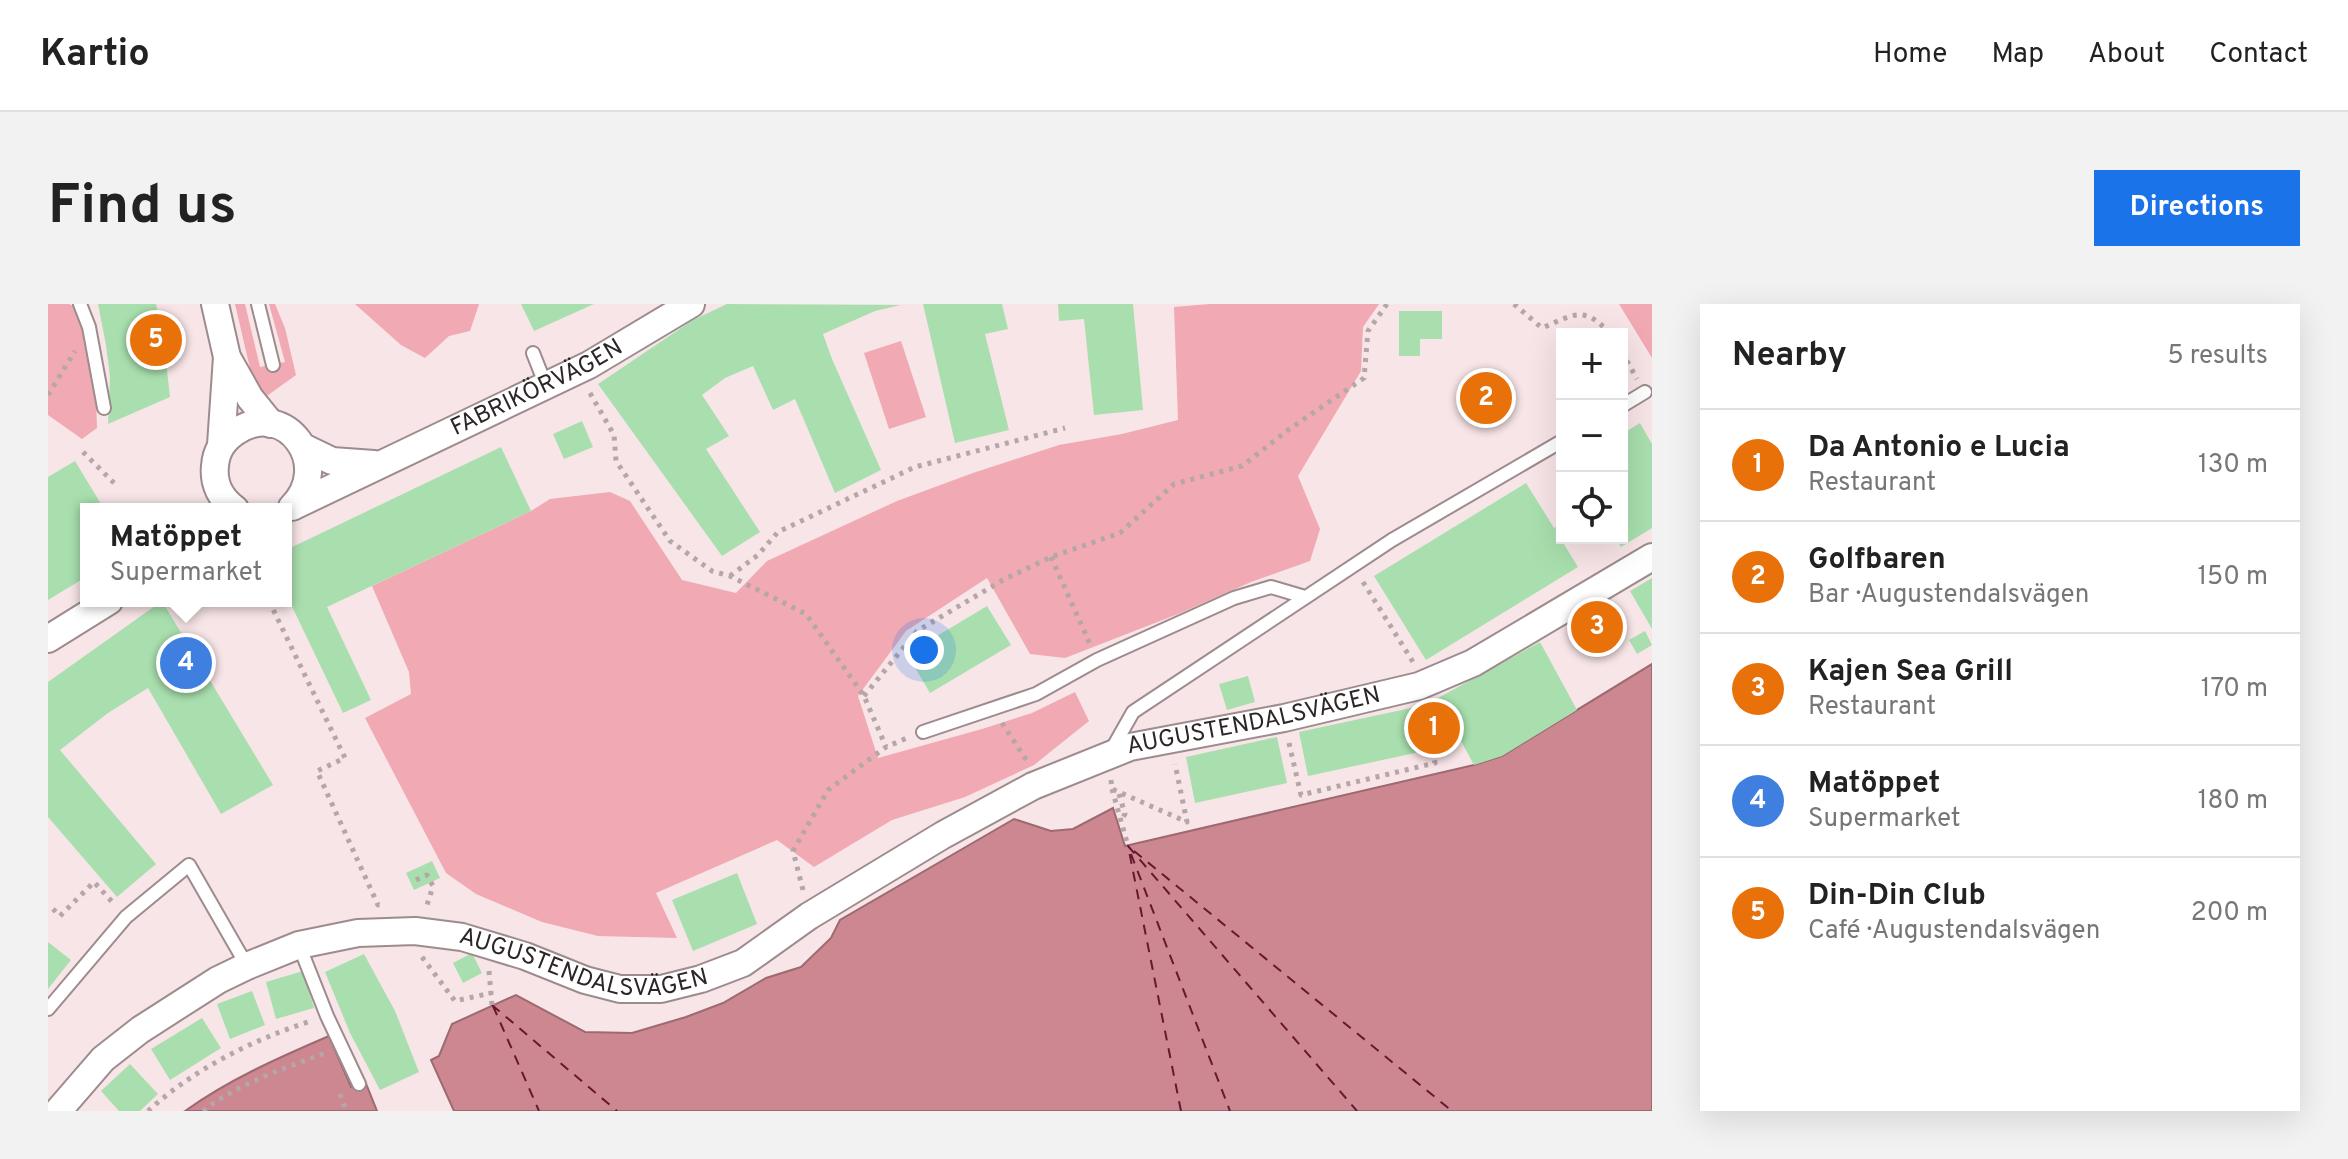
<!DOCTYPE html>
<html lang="en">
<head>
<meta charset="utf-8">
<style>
	:root { --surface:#fff; --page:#f2f2f2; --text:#222; --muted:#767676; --line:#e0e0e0; --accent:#1a73e8 }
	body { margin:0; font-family:Overpass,sans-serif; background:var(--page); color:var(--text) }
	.controls { position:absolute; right:24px; top:24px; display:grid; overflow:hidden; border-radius:0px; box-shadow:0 8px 32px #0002 }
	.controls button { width:72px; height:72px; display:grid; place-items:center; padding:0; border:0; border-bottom:2px solid var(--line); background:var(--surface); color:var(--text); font:40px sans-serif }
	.you { position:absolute; left:876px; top:346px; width:28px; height:28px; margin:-20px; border:6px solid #fff; border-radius:50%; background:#1a73e8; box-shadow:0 0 0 12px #1a73e833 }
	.badge { display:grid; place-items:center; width:52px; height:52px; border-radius:50%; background:var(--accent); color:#fff; font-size:26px; font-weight:700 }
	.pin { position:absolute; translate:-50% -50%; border:4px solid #fff; box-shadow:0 2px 8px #0006 }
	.popup { position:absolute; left:32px; top:199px; width:212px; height:104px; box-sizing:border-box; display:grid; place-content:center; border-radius:0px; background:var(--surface); filter:drop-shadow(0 2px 6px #0005); font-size:26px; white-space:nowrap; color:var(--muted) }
	.popup b { font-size:30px; color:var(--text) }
	.popup::after { content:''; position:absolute; left:50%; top:100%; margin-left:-16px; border:16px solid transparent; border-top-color:var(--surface) }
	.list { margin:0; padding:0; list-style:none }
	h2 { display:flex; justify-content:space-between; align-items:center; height:104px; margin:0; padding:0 32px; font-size:34px }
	h2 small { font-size:26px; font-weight:400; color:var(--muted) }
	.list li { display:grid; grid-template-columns:52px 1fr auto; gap:24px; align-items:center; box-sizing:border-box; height:112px; padding:0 32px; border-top:2px solid var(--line) }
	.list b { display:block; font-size:30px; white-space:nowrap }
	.list p { margin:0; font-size:26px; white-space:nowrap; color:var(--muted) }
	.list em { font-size:26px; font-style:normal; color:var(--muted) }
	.icon { flex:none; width:44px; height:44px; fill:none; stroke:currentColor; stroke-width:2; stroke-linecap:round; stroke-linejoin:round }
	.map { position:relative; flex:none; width:1604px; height:807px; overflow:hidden; border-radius:0px }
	header { display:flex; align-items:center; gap:48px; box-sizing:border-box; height:112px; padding:0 40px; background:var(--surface); border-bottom:2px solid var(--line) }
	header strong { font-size:38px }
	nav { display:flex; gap:44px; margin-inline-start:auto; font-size:28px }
	.intro { display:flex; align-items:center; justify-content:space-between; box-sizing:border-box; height:192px; padding:0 48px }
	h1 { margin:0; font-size:56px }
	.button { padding:20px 36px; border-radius:0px; background:var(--accent); color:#fff; font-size:28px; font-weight:700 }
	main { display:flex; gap:48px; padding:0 48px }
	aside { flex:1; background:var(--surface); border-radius:0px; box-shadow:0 8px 32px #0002 }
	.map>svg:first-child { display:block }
	.green { fill:#f1a9b3 }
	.water { fill:#cd8791; stroke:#9d6a71; stroke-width:2 }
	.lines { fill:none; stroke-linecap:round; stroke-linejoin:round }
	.ferry { stroke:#6a172d; stroke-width:2; stroke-dasharray:10 8; stroke-linecap:butt }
	.building { fill:#a9dfae }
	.lane-casing { stroke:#9d8b8d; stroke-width:16 }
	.street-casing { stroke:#9d8b8d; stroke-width:30 }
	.path { stroke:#b5a6a7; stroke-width:5; stroke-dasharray:4 6; stroke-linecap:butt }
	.lane { stroke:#fff; stroke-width:12 }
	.street { stroke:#fff; stroke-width:26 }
	.labels { text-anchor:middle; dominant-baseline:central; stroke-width:7; stroke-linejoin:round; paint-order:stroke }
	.street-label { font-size:24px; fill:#2d2626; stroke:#fdf5f6 }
</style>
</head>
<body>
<header>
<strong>Kartio</strong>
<nav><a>Home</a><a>Map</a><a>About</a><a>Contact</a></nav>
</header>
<div class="intro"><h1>Find us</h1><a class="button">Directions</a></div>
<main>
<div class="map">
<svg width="1604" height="807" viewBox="0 0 1604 807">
	<rect width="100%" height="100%" fill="#f8e5e7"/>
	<path class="green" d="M0 0H21L28 3C39 42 49 83 49 124L34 135 0 111Z
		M187 0H197L212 63 237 58 221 0H227L237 24 248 71 216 94 204 73Z
		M307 0H431L422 27 401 32 377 54 353 41Z
		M1162 0H1331L1315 23 1313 67 1250 172 1272 225 1262 257 1203 278 1130 310 1017 354 982 350 939 274 858 327 810 392 830 454 934 425 984 409 1027 388 1041 417 986 461 917 493 844 516 766 563 729 536 608 589 629 634 550 632 494 618 428 590 398 569 317 414 363 390 361 368 324 282 483 207 502 195 562 188 582 197 634 276 688 289 719 257 849 197 925 169 1011 141 1074 130 1130 116 1126 3Z
		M1571 0H1604V54Z
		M853 37 878 113 841 125 816 49Z"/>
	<path class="water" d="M1604 360V807H406L383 756 391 752 404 720 468 691 537 728 584 729 638 713 675 699 718 674 753 663 783 634 792 616 966 515 1003 527 1025 525 1065 504 1077 542 1426 461 1454 452Z
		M281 732 303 783 317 777 329 807H137C182 775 230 754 281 732Z"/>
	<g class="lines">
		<path class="ferry" d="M1086 547 1404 807
			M1083 550 1182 807
			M444 701 569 807
			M445 702 491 807
			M1133 807 1080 542 1309 807"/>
	</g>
	<path class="building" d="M50 0H108L116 40 122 93 60 120 62 73 58 41Z
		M473 0H546L486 27Z
		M679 0 853 1 827 7 775 30 784 55 833 166 787 189 747 95 725 106 705 62 677 74 654 91 681 132 658 145 712 228 674 252 550 80 645 16Z
		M875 0H954L960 25 937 30 961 126 907 139Z
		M1010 0H1085L1095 106 1046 111 1036 15 1011 17Z
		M1351 7H1394V35H1372V52H1351Z
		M534 117 545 143 516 155 505 130Z
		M1592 119 1604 140V224L1573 243 1567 234H1574V130Z
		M453 143 483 207 279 303 323 396 295 409 238 290V246Z
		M27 157 56 205H38V273L0 296V173Z
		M1478 179 1506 224 1514 219V234H1520L1514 237 1530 263 1378 356 1326 272Z
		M1604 274V325L1582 287Z
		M114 297 225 481 173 510 100 384 60 409 12 446 108 560 69 593 0 513V378Z
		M939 302 963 341 882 389 859 350Z
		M1597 327 1604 341 1589 350 1581 336Z
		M1492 338 1529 406 1454 452 1426 461 1390 394Z
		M1200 372 1207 398 1179 406 1171 380Z
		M1372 402 1381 446 1260 472 1251 428Z
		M1229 433 1239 479 1147 499 1138 453Z
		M384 557 392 574 366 586 358 569Z
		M689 569 709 620 645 647 624 596Z
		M0 638 23 656 0 685Z
		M424 649 434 669 415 679 405 659Z
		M316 650 347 707 371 768 332 786 302 729 277 668Z
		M255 667 266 704 228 715 218 678Z
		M204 687 217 721 182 735 169 700Z
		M154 714 173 744 122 776 103 745Z
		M82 760 110 790 92 807H71L53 787Z"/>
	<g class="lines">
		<g class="lane-casing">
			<path id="lane" d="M32 0 41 23 56 104
				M210 0 225 61
				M485 49 498 82
				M1574 102 1597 88
				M875 428 988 390 1049 356 1186 294 1223 283 1257 293
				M1064 445 1085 408 1344 236 1514 137
				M251 641 279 712 311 780
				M0 705 78 613 141 561 199 662"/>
		</g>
		<g class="street-casing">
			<g id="street">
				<path d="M167 0 179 53 202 94 223 120"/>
				<path d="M173 141 179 53"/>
				<path d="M255 143 284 157 326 160"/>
				<path id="s1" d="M246 202 541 61 643 0"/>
				<path d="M187 205C173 195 165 180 167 162 168 147 176 135 189 127 238 95 286 161 244 203"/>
				<path d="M0 335 61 297"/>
				<path id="s2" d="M10 807 55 755 92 726 170 676 199 662 251 641 310 629 367 627 414 633 477 652 537 676 572 685H613L653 675 695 659 761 612 895 531 985 482 1082 443 1236 414 1371 382 1425 359 1604 253"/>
			</g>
		</g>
		<path class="path" d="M1466 0 1494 24C1525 11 1536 0 1562 30
			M1574 48 1589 75
			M542 89 566 131 568 157 622 237 664 267 682 272 758 310 816 392 838 443
			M0 91 27 47
			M35 148 66 179
			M1003 253 1042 340
			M682 272 710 251 730 228 867 163 1017 124
			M1315 278 1365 358
			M221 297 297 454 269 467 330 601H333
			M816 392 869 327 955 276 1003 253 1072 229 1126 180 1194 162 1240 126 1316 74 1320 27 1339 0
			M954 419 979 457
			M1241 439 1253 491 1387 459 1376 407
			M1063 476 1064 485 1139 518 1127 460
			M1064 485 1080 542
			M1071 490 1077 510 1073 516
			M368 576 379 571 385 582 379 601 375 600
			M755 586 745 547 780 486 838 443 859 434
			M5 605 12 612 46 578 67 601
			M374 653 407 697 443 689
			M441 667 444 701
			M292 790 298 807
			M100 807C146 765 204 736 263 717
			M155 807C191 779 235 765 277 749"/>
		<use href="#lane" class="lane"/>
		<use href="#street" class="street"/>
	</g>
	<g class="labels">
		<g class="street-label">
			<text stroke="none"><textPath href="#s1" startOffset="270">FABRIKÖRVÄGEN</textPath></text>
			<text stroke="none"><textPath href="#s2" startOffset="1326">AUGUSTENDALSVÄGEN</textPath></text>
			<text stroke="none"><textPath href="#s2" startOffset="588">AUGUSTENDALSVÄGEN</textPath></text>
		</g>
	</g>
</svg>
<div class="controls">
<button>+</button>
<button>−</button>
<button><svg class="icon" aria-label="locate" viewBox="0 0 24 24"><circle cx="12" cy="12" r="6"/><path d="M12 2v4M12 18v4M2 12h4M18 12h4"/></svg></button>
</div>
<div class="you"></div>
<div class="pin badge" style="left:1386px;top:424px;background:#e8710a">1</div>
<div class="pin badge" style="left:1438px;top:94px;background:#e8710a">2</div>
<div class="pin badge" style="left:1549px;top:323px;background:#e8710a">3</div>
<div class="pin badge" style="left:138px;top:359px;background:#3f7fe0">4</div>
<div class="popup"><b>Matöppet</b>Supermarket</div>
<div class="pin badge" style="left:108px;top:36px;background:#e8710a">5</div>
</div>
<aside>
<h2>Nearby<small>5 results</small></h2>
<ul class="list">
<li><span class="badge" style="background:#e8710a">1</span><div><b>Da Antonio e Lucia</b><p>Restaurant</p></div><em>130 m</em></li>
<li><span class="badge" style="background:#e8710a">2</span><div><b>Golfbaren</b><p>Bar · Augustendalsvägen</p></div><em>150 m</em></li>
<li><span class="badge" style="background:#e8710a">3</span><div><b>Kajen Sea Grill</b><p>Restaurant</p></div><em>170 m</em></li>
<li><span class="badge" style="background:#3f7fe0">4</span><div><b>Matöppet</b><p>Supermarket</p></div><em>180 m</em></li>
<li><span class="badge" style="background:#e8710a">5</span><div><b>Din-Din Club</b><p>Café · Augustendalsvägen</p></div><em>200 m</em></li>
</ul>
</aside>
</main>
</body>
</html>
